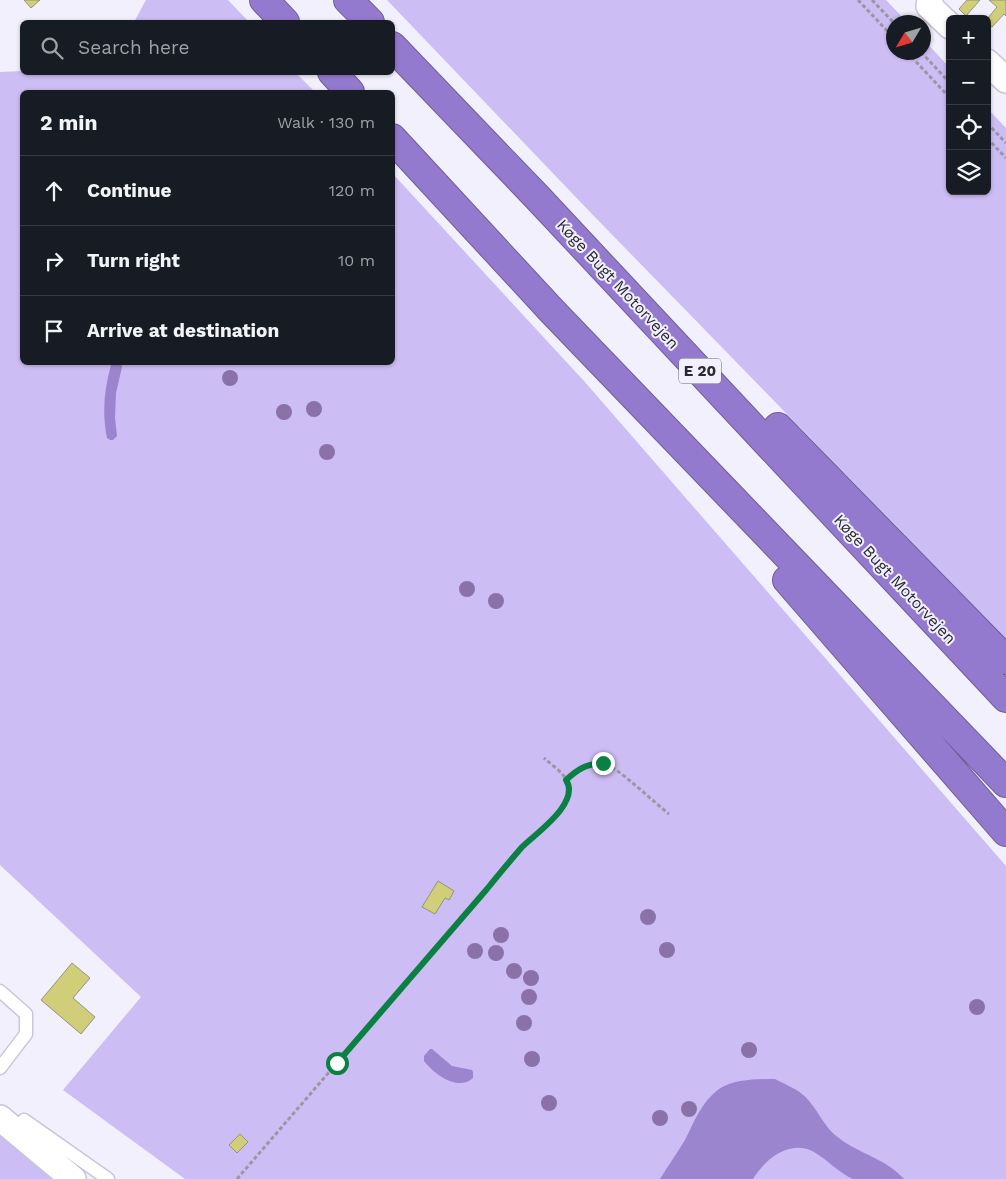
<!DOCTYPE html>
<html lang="en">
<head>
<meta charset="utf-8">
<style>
	:root { --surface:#171b24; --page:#20242c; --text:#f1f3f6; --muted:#9ea1a6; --line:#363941 }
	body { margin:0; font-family:"Work Sans",sans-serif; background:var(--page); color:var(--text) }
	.controls { position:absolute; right:15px; top:15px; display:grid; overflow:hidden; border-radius:8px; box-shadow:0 1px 4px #0004 }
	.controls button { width:45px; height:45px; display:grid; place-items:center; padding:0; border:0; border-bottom:1px solid var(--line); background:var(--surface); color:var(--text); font:25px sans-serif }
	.compass { position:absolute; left:886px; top:15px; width:45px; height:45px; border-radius:50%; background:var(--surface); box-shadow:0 1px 4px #0004; rotate:232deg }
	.stop { position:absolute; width:15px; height:15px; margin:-11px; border:4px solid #0b8043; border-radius:50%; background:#fff }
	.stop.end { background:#0b8043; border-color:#fff; box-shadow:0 1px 5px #0008 }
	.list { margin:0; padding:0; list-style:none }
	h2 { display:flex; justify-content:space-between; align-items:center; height:65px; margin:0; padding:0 20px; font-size:21px }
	h2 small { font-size:16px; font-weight:400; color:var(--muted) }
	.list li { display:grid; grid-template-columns:32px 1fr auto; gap:15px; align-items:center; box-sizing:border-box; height:70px; padding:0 20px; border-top:1px solid var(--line) }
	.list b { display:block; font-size:19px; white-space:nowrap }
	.list em { font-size:16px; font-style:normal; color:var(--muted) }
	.icon { flex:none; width:28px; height:28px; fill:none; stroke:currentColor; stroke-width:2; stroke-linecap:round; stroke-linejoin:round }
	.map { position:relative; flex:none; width:1006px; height:1179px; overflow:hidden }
	.search { position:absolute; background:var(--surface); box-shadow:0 1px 4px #0004; left:20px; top:20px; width:375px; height:55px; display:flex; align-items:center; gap:12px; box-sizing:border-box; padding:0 18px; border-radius:8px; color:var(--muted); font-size:19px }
	.panel { position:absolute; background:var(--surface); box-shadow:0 1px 4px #0004; left:20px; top:90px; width:375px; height:275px; border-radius:8px }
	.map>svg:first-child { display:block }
	.green { fill:#ccbdf4 }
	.water { fill:#9b85ce }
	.building { fill:#d0ce78; stroke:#949482 }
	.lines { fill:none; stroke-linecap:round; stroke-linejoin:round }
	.lane-casing { stroke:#cac5d7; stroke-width:15 }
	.street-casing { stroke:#cac5d7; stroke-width:28 }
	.highway-casing { stroke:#6f5e97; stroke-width:30 }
	.path { stroke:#9a97a2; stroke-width:3; stroke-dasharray:4 2.5; stroke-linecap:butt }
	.lane { stroke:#fff; stroke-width:12 }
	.street { stroke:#fff; stroke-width:25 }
	.highway { stroke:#947acf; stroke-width:28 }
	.tree { fill:#8a72a9 }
	.route { stroke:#0b8043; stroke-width:6 }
	.labels { text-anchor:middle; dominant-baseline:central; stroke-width:4; stroke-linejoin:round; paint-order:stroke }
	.shield { fill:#f3f0fe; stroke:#67656e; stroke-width:1 }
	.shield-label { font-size:15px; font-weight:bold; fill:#2b2930 }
	.street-label { font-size:16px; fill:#2b2930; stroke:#f3f0fe }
</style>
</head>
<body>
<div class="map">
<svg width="1006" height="1179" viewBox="0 0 1006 1179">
	<rect width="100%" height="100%" fill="#f3f0fe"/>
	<path class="green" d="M146 0H228L249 22H134Z
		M387 0H886L907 22H894V52H924V40L950 68V191H987V108L1006 128V639L590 212Z
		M22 71V72L296 73 315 92H22V362H392L393 174 584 381 1006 866V1179H185L63 1090 141 997 0 865V72Z
		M0 1128 60 1179H0Z"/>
	<path class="water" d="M114 363H121L122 367 116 393 115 418 117 436 113 440H110L107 438C102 413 104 390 111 365Z
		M430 1049H432L452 1066 472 1070 473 1072V1078C458 1092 434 1074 424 1061V1056Z
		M775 1079C784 1084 795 1088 802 1094 817 1106 823 1127 839 1138 859 1154 887 1159 904 1179 894 1179 860 1179 853 1179 842 1175 826 1159 814 1152 790 1139 765 1159 753 1179H660C668 1166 677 1153 685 1140 694 1122 702 1101 719 1089 734 1079 758 1079 775 1079Z"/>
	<path class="building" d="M24 0H40L31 8Z
		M967 0H980L966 16 959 9Z
		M989 0H1006V16L1004 14 992 27 987 23V19L997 7Z
		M438 881 454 891 449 900 445 898 435 914 422 907Z
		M72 963 90 978 73 998 95 1017 81 1034 41 1000Z
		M240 1134 248 1142 237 1153 229 1145Z"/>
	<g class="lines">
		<g class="lane-casing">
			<path id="lane" d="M0 991 26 1014V1034L0 1068
				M14 1130 24 1120 108 1179"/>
		</g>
		<g class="street-casing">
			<path id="street" d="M930 0 929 6 950 26
				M987 62 1006 80
				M0 1118 73 1179"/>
		</g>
		<g class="highway-casing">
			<path id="highway" d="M264 0 285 22
				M348 0 370 22
				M392 46 537 197 1006 698
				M332 72 350 92
				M392 138 551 310 1006 783
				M778 427 1006 660
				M787 580 1006 832"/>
		</g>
		<path class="path" d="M858 0 894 38
			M872 0 894 23
			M907 52 950 98
			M921 52 950 83
			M987 123 1006 143
			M987 138 1006 158
			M566 780C575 772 590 760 604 763 617 767 656 804 669 814
			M237 1179 487 889C496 878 504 866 514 855 528 840 576 806 568 783 564 773 552 765 544 758"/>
		<use href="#lane" class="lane"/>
		<use href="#street" class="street"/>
		<use href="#highway" class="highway"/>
	</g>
	<g class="tree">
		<circle cx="230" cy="378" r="8"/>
		<circle cx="314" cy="409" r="8"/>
		<circle cx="284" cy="412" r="8"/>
		<circle cx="327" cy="452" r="8"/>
		<circle cx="467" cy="589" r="8"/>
		<circle cx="496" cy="601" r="8"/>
		<circle cx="648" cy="917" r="8"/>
		<circle cx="501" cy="935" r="8"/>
		<circle cx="667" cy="950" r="8"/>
		<circle cx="475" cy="951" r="8"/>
		<circle cx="496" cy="953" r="8"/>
		<circle cx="514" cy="971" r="8"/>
		<circle cx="531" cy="978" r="8"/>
		<circle cx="529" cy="997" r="8"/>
		<circle cx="977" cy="1007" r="8"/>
		<circle cx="524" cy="1023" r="8"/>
		<circle cx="749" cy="1050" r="8"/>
		<circle cx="532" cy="1059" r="8"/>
		<circle cx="549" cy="1103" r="8"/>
		<circle cx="689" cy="1109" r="8"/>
		<circle cx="660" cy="1118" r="8"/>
	</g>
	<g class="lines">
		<path class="route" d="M337 1063 487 889C499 874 510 861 522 847 535 834 581 803 566 780 578 769 586 764 603 763"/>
	</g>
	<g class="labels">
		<rect class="shield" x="679" y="358.5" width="42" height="25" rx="4"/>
		<g class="shield-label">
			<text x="700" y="371">E 20</text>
		</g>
		<g class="street-label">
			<text transform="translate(618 284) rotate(47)">Køge Bugt Motorvejen</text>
			<text transform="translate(895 579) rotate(47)">Køge Bugt Motorvejen</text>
		</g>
	</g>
</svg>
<div class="controls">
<button>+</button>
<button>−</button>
<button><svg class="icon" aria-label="locate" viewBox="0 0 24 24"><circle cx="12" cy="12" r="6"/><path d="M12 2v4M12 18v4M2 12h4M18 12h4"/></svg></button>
<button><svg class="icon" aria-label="layers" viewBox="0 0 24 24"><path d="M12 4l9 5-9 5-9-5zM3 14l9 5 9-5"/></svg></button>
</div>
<svg class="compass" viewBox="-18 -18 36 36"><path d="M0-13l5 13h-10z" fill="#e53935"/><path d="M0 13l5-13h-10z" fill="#9ea1a6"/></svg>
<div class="stop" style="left:337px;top:1063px"></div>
<div class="stop end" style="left:603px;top:763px"></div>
<div class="search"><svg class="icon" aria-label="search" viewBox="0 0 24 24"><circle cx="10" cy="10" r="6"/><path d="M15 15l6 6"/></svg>Search here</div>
<section class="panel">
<h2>2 min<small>Walk · 130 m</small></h2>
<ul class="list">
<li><svg class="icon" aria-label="ahead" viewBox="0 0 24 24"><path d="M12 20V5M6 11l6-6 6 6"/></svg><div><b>Continue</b></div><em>120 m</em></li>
<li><svg class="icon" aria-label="right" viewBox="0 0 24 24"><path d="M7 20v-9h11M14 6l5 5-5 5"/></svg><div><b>Turn right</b></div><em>10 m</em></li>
<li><svg class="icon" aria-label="arrive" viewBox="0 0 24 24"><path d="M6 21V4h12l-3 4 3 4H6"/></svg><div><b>Arrive at destination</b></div></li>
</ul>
</section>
</div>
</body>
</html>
